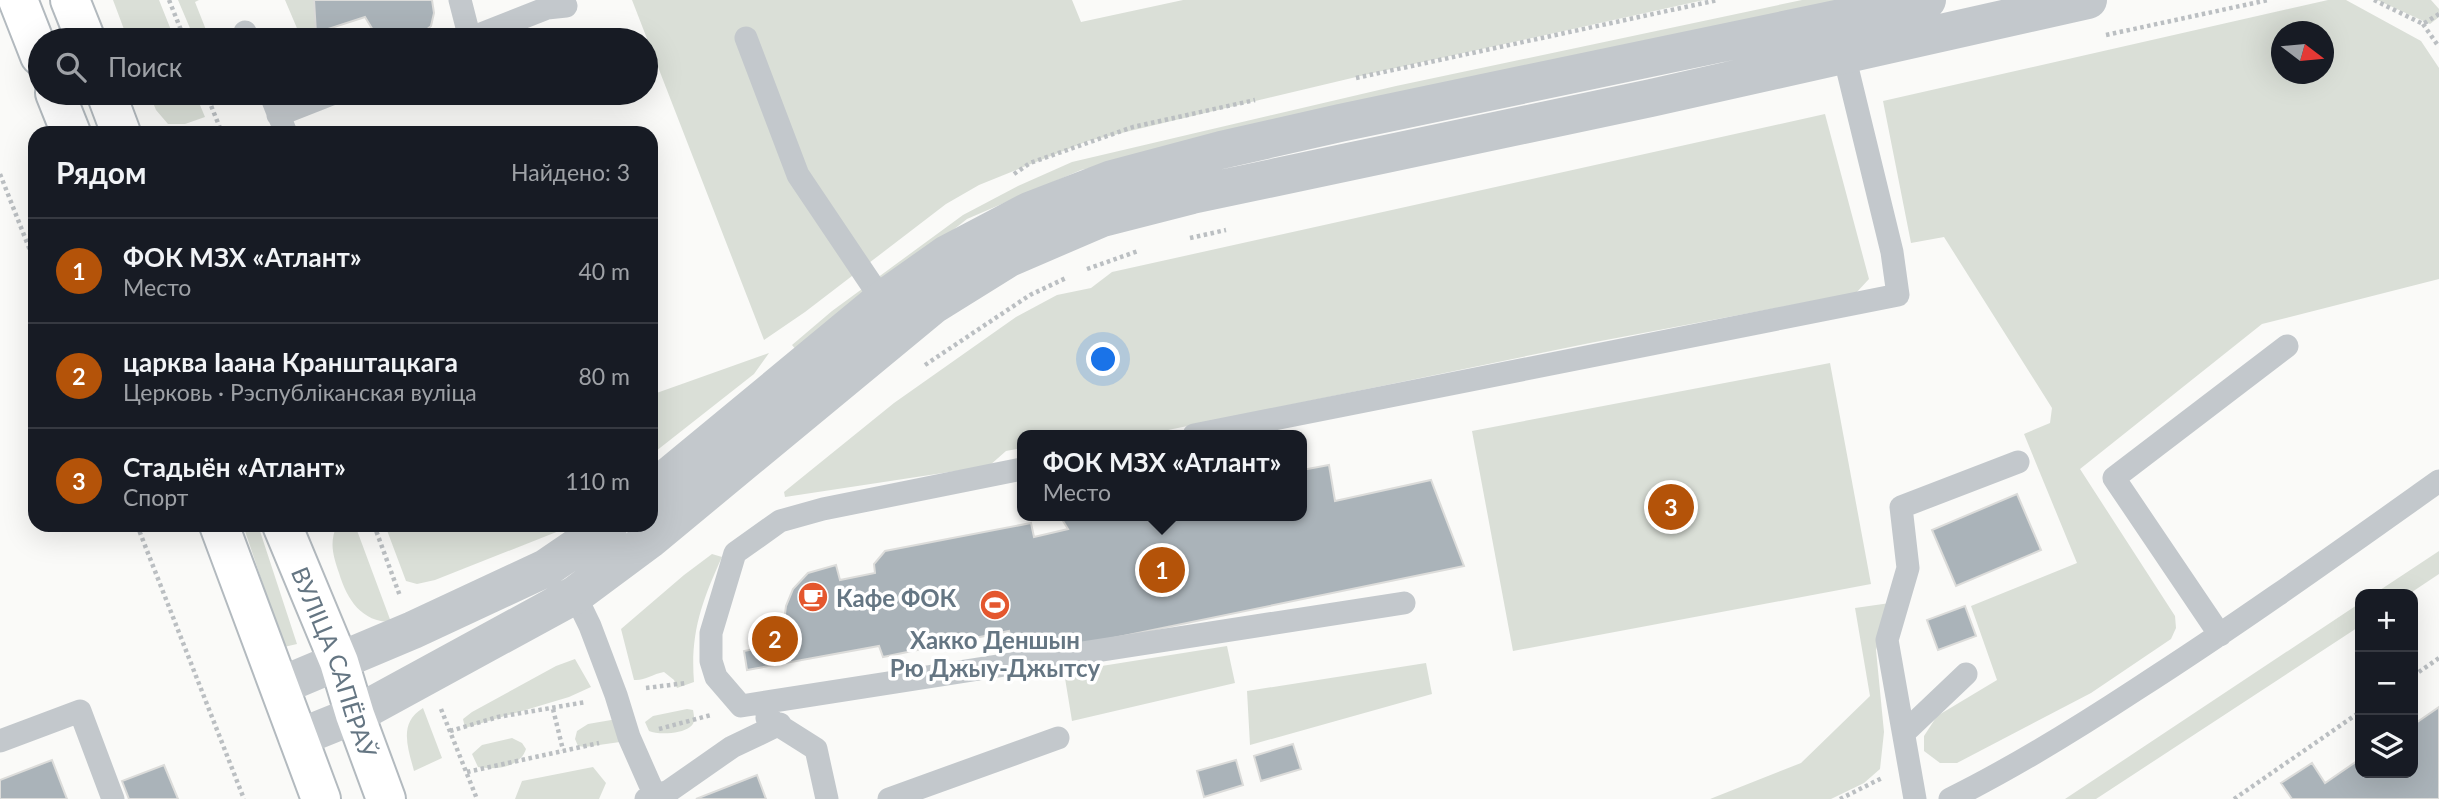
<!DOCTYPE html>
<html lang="ru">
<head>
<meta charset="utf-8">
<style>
	:root { --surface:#171b24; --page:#20242c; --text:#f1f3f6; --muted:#9ea1a6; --line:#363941; --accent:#b45309 }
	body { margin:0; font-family:Lato,sans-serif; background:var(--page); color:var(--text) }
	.controls { position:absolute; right:21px; bottom:21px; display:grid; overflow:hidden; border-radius:14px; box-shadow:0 7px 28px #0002 }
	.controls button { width:63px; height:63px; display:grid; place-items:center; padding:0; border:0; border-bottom:2px solid var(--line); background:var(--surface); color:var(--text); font:35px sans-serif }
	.compass { position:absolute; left:2271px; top:21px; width:63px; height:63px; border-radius:50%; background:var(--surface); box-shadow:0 7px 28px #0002; rotate:106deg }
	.you { position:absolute; left:1104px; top:360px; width:24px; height:24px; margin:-18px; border:5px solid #fff; border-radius:50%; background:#1a73e8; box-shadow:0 0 0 10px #1a73e833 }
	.badge { display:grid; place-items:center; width:46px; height:46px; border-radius:50%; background:var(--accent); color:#fff; font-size:23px; font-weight:700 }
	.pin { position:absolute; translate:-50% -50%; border:4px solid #fff; box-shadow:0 2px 7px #0006 }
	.popup { position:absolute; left:1017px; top:430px; width:290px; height:91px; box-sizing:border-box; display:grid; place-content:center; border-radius:14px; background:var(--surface); filter:drop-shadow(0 2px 5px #0005); font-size:23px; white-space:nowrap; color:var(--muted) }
	.popup b { font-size:26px; color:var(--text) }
	.popup::after { content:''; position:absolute; left:50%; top:100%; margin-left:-14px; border:14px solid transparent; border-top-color:var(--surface) }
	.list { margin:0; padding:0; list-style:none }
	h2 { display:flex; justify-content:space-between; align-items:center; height:91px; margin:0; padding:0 28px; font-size:30px }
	h2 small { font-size:23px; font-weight:400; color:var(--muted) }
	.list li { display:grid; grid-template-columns:46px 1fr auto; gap:21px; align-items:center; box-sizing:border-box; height:105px; padding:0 28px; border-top:2px solid var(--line) }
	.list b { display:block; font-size:26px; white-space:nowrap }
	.list p { margin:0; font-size:23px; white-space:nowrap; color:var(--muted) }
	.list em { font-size:23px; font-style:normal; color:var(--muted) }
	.icon { flex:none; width:38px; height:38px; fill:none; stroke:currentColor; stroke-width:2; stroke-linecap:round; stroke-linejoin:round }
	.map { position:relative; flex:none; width:2439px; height:799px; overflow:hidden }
	.search { position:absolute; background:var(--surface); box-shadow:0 7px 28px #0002; left:28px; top:28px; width:630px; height:77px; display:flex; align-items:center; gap:18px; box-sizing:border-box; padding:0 24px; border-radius:38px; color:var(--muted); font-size:26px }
	.panel { position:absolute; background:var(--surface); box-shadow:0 7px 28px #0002; left:28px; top:126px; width:630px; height:406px; border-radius:21px }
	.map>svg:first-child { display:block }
	.green { fill:#dadfd7; fill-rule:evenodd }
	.building { fill:#aab3b9; stroke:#dcdcda; stroke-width:2 }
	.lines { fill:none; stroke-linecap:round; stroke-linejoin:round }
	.secondary-casing { stroke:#b3babf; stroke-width:42 }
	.path { stroke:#bbbfc2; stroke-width:4.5; stroke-dasharray:3.5 3.5; stroke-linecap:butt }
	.service { stroke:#c3c8cc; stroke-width:23 }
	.minor { stroke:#c3c8cc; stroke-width:38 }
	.secondary { stroke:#fff; stroke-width:38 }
	.labels { text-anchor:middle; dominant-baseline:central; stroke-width:7; stroke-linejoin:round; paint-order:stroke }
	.poi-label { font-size:24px; font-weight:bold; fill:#657683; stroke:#fff; text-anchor:start }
	.street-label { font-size:24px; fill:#657683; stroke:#fff }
</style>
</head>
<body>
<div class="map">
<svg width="2439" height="799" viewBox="0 0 2439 799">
	<rect width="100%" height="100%" fill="#fafaf8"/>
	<path class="green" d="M113 0H159L175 40H128Z
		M178 0H199L195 2 210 40H195Z
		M285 0H314L316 33 302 40Z
		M632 0H1072L1081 22 1183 0H1704L1373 73 1088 141 979 185 946 204 805 312 764 340Z
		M1802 0H1866L1256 129 1081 170 967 219 798 352 792 345 832 311 963 215 1018 186 1072 162 1396 86Z
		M2328 0H2346L2421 41 2439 68V279L2262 324 2080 469 2175 616 2176 628 2171 639 2091 693 1957 763H1940L1924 751V736L1937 716 1997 680 1971 606 2077 563 2024 434 2050 423 2052 408 1944 237 1911 243 1883 101ZM2282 32H2324V74H2282Z
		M2377 0H2431L2439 9V17L2430 24Z
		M149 93H195L205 117 185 124H168L156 110Z
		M1825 114 1869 279 1856 293 1590 343 1144 435H1022V448L1006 451 989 466 785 497 784 492 894 403 1016 317 1057 295 1091 288 1112 272Z
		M769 353 754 374 651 455V395Z
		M1830 363 1871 584 1513 651 1472 431Z
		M243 525H258L297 644 284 647Z
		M337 525H355L391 622C362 622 347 600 339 573 333 556 329 542 337 525Z
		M385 525H568L564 529 435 580 417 584 406 581Z
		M2439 551V574L2409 594H2374Z
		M712 554 722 557C702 601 690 633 694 682L677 688 674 680 664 672C652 674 645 681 634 680L621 629 684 575Z
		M1890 603 1876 650 1884 732 1880 769 1864 783 1831 799H1710L1801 763 1870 696 1855 608Z
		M2360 603V626L2096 799H2065Z
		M1227 646 1235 683 1072 721 1064 672Z
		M575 659 591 687 569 697 465 728 463 719 472 712 556 666Z
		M1426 663 1432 694 1250 745 1247 691Z
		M423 708 442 758 414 771C408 748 398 723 423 708Z
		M687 709 693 710C694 716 696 723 690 727 681 734 658 735 649 731L645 722 653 716Z
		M617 719 620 742 585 747 578 746 575 739 577 731 588 724Z
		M512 738 522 743 526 749C520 768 495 770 478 767L472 754 482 745Z
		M593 767 606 783 599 799H515L522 781Z"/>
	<path class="building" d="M314 0H432L434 13 431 26 414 40H385L376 35 365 17 316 33Z
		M1329 465 1335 501 1431 480 1464 566 1016 658 1009 631 883 657 879 646 747 670 744 651 785 643 784 622 786 606 793 589 808 573 836 565 840 580 875 573 874 564 885 551 1031 523 1034 537 1068 529 1060 516H1302V470Z
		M2017 494 2041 550 1956 586 1932 530Z
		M1965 606 1976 636 1938 650 1927 620Z
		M2439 707V799H2292L2281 783 2312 763 2325 783 2360 759V773H2413V725Z
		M1293 744 1301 769 1261 781 1254 756Z
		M52 760 67 799H0V780Z
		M1236 760 1243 785 1204 797 1197 771Z
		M164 765 178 799H129L122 781Z
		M757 775 766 799H696Z"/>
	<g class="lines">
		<g class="secondary-casing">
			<g id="secondary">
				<path d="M18 0 40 56"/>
				<path d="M70 0 86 40"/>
				<path d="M55 93 71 133"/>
				<path d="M106 93 121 133"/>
				<path d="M219 525 321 799"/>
				<path id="s1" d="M282 525 339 662 355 715 386 799"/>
			</g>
		</g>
		<path class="path" d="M169 0 185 40
			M2374 0 2423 24 2439 14
			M2423 24 2439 47
			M2106 35 2268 0
			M1356 78 1718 0
			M206 93 222 133
			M0 174 35 263
			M1014 174 1030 163 1133 127 1255 100
			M1190 238 1226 230
			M1087 269 1138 251
			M925 365 1030 295 1066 278
			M137 525 244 799
			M374 525 400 596
			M2413 676 2439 658
			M646 688 686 683
			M441 709 477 799
			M553 709 563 750
			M659 729 711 715
			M450 731 498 717 586 702
			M467 772 599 743
			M1840 799 1882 778
			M2234 799 2360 712"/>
		<path class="service" d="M460 0 470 39
			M245 32 249 40
			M746 38 798 175 882 300
			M466 40 547 8 566 6
			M270 93 286 133
			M278 115 334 93
			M1194 435 1898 295 1892 252 1844 55
			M1022 469 823 509 780 521 735 553 711 633V661L716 677 741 706 1404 603
			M575 595 590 626 616 695 629 737 655 796
			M2220 635 2114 478 2287 346
			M767 718 816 749 827 799
			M1905 732 1966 674
			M0 741 80 711 113 799
			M646 799 669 791 732 747 780 724
			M889 799 1058 738
			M1915 799 1887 640 1908 568 1901 507 2018 462
			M1950 799C2015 767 2076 729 2137 689 2240 623 2339 552 2439 481"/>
		<path class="minor" d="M651 491 882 300 947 254 1029 211 1112 179 1221 150 1340 123 1927 0
			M280 686 413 630 546 568 609 525
			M298 738 355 715 575 595 649 540 932 306 1009 258 1102 218 1192 195 1651 98 2088 0"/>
		<use href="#secondary" class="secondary"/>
	</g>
	<defs>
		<g id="cafe-disc" transform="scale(1.575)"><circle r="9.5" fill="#e4572e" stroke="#fff"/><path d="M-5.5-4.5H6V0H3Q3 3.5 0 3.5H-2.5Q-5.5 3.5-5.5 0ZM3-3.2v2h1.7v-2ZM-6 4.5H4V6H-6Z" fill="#fff"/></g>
		<g id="stadium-disc" transform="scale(1.575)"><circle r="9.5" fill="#e4572e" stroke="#fff"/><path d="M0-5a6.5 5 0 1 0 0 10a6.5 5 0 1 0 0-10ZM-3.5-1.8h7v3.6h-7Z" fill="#fff"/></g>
	</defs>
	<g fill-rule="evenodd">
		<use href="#cafe-disc" x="813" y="597"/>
		<use href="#stadium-disc" x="995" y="605"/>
	</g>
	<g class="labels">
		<g class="poi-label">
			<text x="836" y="597">Кафе ФОК</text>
			<text x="995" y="639" text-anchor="middle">Хакко Деншын<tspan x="995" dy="28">Рю Джыу-Джытсу</tspan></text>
		</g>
		<g class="street-label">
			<text stroke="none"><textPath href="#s1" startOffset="147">ВУЛІЦА САПЁРАЎ</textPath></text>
		</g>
	</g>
</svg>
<div class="controls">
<button>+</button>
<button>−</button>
<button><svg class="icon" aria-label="layers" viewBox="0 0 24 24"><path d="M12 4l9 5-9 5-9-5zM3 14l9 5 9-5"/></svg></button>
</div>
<svg class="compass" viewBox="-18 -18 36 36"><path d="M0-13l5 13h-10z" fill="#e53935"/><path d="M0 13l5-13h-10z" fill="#9ea1a6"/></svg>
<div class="you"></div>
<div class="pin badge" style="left:1162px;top:570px">1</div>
<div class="popup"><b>ФОК МЗХ «Атлант»</b>Место</div>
<div class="pin badge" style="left:775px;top:639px">2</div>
<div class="pin badge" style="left:1671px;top:507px">3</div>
<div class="search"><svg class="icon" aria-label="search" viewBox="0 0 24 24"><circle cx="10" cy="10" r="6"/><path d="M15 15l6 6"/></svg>Поиск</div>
<section class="panel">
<h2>Рядом<small>Найдено: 3</small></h2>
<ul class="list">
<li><span class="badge">1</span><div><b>ФОК МЗХ «Атлант»</b><p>Место</p></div><em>40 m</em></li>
<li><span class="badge">2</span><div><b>царква Іаана Кранштацкага</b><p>Церковь · Рэспубліканская вуліца</p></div><em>80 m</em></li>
<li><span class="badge">3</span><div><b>Стадыён «Атлант»</b><p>Спорт</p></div><em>110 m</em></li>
</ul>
</section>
</div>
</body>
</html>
